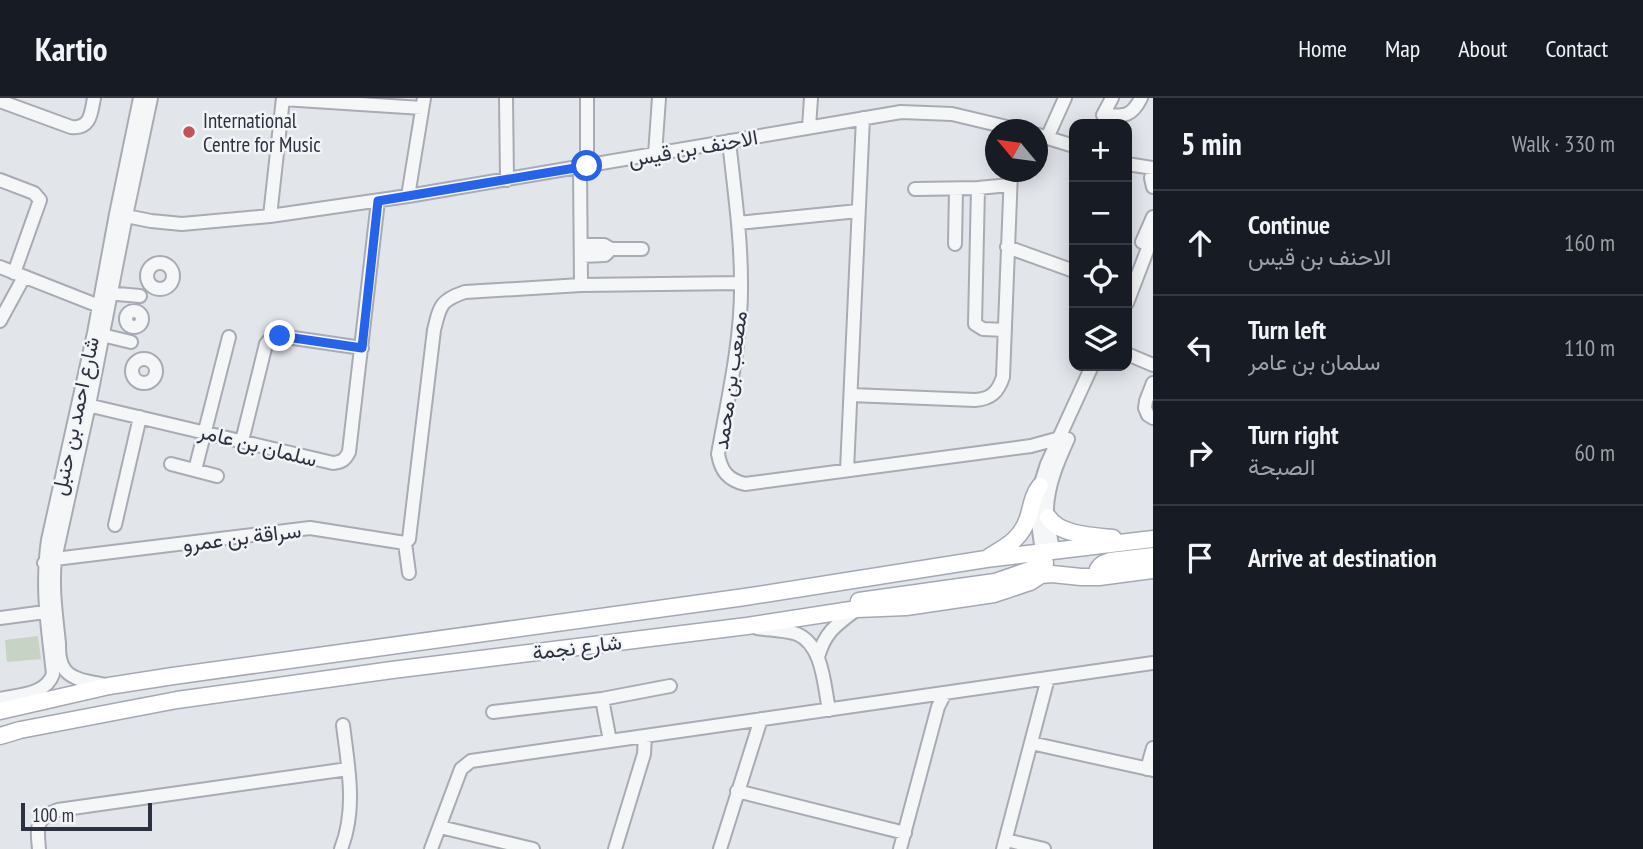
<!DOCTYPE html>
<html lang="en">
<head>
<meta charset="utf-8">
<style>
	:root { --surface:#171b24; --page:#20242c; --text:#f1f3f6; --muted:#9ea1a6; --line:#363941 }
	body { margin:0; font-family:"PT Sans Narrow",Vazirmatn,sans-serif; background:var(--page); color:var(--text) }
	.controls { position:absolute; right:21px; top:21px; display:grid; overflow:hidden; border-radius:14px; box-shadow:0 4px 18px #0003 }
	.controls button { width:63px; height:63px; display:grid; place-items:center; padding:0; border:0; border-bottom:2px solid var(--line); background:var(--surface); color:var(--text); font:35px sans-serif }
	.compass { position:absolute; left:985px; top:21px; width:63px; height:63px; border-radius:50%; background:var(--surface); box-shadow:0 4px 18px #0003; rotate:299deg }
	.scale { position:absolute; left:21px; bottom:18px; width:131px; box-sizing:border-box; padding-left:7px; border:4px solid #2c3140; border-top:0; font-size:19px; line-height:24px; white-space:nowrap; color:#2c3140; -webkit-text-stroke:5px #f2f4f7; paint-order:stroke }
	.stop { position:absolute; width:21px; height:21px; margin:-16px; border:5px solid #2563eb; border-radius:50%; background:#fff }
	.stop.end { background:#2563eb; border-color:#fff; box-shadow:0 2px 7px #0008 }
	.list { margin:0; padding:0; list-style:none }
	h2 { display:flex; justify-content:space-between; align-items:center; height:91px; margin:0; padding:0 28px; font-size:30px }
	h2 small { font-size:23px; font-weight:400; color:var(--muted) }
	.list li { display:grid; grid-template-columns:46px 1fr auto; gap:21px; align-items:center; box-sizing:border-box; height:105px; padding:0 28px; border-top:2px solid var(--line) }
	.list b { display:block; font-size:26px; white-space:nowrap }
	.list p { margin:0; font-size:23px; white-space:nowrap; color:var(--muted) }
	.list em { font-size:23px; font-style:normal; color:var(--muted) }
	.icon { flex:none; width:38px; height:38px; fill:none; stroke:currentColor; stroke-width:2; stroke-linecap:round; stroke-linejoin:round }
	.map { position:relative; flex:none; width:1153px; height:751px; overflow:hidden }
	header { display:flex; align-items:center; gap:42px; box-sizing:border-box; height:98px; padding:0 35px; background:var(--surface); border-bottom:2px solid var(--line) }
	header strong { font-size:33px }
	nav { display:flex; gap:38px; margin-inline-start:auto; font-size:24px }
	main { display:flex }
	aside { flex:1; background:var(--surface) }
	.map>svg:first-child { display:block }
	.green { fill:#c7d3c4 }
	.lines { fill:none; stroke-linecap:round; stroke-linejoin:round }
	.minor-casing { stroke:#a8abb4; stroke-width:16 }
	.major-casing { stroke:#a3a8b4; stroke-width:19 }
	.minor { stroke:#f5f6f8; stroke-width:12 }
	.major { stroke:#fff; stroke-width:16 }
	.route { stroke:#2563eb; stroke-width:9 }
	.poi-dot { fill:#c55259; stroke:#f2f4f7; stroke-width:2.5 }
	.labels { text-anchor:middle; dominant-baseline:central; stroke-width:5; stroke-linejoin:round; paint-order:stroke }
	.poi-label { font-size:21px; fill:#2c3140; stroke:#f2f4f7; text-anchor:start }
	.street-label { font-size:21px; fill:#2c3140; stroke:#f2f4f7 }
</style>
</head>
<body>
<header>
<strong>Kartio</strong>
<nav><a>Home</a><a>Map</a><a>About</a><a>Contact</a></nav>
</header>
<main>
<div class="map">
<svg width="1153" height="751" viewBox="0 0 1153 751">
	<rect width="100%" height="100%" fill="#e2e5ea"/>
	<path class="green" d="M38 538 41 561 7 564 5 542Z"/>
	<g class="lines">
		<g class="minor-casing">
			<path id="minor" d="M506 0 507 82
				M1112 0 1103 17C1123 18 1131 20 1141 0
				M283 1 422 10
				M0 3 71 29C91 31 91 15 94 0
				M809 29 811 0
				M1038 37 1074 48
				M1047 40 1065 0
				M729 43C734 90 741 137 741 184 742 241 728 300 718 356 721 373 728 382 745 386L1031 348 1060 340
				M655 57 659 0
				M1127 66 1153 70
				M587 68V0
				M580 69 581 187
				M1153 73 1151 80 1153 89
				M0 82 34 95 40 102 14 175
				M978 90 975 226 983 231 1005 232
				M915 91 978 90 1010 87
				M408 98 424 0
				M116 116 151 123 182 126 270 118 408 98 901 14 952 16 1019 32
				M270 118 283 0
				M738 125 858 113
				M1142 144 1153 119
				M955 146 956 91
				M581 147H604L611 151H642
				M1007 149 1074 173
				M581 158 605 157 611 151
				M147 178a13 13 0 1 1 26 0a13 13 0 1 1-26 0Z
				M0 169 99 208
				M106 195 140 198
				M1127 205 1153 137
				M126 221a8 8 0 1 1 16 0a8 8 0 1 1-16 0Z
				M0 223 24 179
				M98 236 131 244
				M1127 256 1153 267
				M132 273a12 12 0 1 1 24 0a12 12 0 1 1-24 0Z
				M1153 285 1146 303 1145 310 1148 317 1153 320
				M851 297 975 302C991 301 998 294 1003 279L1011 74
				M83 306 333 365C342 364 345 362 349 354L378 103
				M242 343 266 246 272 239 280 238 362 250
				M171 366 217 378
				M195 372 229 239
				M847 372 863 20
				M115 427 140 319
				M405 445 409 475
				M1053 453C1051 439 1047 424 1047 410 1048 386 1058 363 1068 341
				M1043 462 1036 410 1040 388 1047 366 1092 268
				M44 465 55 461 310 430 405 445 409 441 434 232C440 207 441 202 465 194L581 187 741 185
				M0 520 45 514
				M757 530C770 532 785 532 797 536 823 547 824 587 829 612
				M818 559C825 534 836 527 856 512
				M106 587C92 584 74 583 65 572 59 564 59 554 59 545 56 516 52 490 55 461L89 307 126 118 151 0
				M0 601C18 597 46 597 53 576 48 530 41 489 48 442L94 235 116 116 140 0
				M602 601 610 643
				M493 614 602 601 670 588
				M1031 645 1153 672
				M1147 671 1153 650
				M737 693 905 735
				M440 729 533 751
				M1006 742 1044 751
				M39 751C37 729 35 720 58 712L348 671
				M341 751C357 710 348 669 343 627
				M431 751 461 671 471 663 1153 565
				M615 751 644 656 645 638
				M720 751 761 621
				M900 751 938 609 945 595
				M1003 751 1048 580"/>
		</g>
		<g class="major-casing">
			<path id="major" d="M1048 419C1059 437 1093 438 1113 440
				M989 459C1007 448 1021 441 1028 420 1032 408 1032 398 1040 388
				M1099 479 1098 471C1101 466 1104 465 1110 463L1153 458
				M859 503 995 484 1030 472 1045 465
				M0 613 109 588 173 578 745 499 986 461 1153 441
				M0 638 20 632 177 602 392 572 747 528 857 511 906 509 994 496 1030 484 1041 477 1052 476 1081 479H1099L1153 472"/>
		</g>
		<use href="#minor" class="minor"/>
		<use href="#major" class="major"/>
	</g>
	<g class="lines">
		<path class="route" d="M280 238 362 250 378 103 587 68"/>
	</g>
	<circle class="poi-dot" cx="189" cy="34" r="7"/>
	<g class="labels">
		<g class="poi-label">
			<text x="203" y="22">International<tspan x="203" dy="24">Centre for Music</tspan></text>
		</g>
		<g class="street-label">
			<text transform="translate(693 50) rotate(-10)">الاحنف بن قيس</text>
			<text transform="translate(730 282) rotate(-82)">مصعب بن محمد</text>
			<text transform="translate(75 318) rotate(-78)">شارع احمد بن حنبل</text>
			<text transform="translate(258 347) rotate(14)">سلمان بن عامر</text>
			<text transform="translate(242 439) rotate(-7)">سراقة بن عمرو</text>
			<text transform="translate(577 549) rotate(-7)">شارع نجمة</text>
		</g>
	</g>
</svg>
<div class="controls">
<button>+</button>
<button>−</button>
<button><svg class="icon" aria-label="locate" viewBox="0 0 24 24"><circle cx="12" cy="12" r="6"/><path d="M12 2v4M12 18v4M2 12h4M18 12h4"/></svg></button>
<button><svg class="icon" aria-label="layers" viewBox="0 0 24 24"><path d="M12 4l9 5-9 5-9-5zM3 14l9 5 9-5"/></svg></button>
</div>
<svg class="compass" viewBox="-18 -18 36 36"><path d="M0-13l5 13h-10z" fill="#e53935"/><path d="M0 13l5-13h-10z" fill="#9ea1a6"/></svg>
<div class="scale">100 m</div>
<div class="stop" style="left:587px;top:68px"></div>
<div class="stop end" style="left:280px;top:238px"></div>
</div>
<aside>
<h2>5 min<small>Walk · 330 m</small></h2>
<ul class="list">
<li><svg class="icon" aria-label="ahead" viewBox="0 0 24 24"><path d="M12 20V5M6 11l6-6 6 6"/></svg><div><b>Continue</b><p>الاحنف بن قيس</p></div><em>160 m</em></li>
<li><svg class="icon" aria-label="left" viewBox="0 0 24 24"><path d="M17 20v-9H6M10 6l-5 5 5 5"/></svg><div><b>Turn left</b><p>سلمان بن عامر</p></div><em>110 m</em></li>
<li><svg class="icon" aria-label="right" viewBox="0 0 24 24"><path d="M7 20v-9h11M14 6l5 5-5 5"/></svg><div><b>Turn right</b><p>الصبحة</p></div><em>60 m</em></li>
<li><svg class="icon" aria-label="arrive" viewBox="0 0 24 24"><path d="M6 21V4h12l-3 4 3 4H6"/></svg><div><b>Arrive at destination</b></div></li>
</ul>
</aside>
</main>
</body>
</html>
